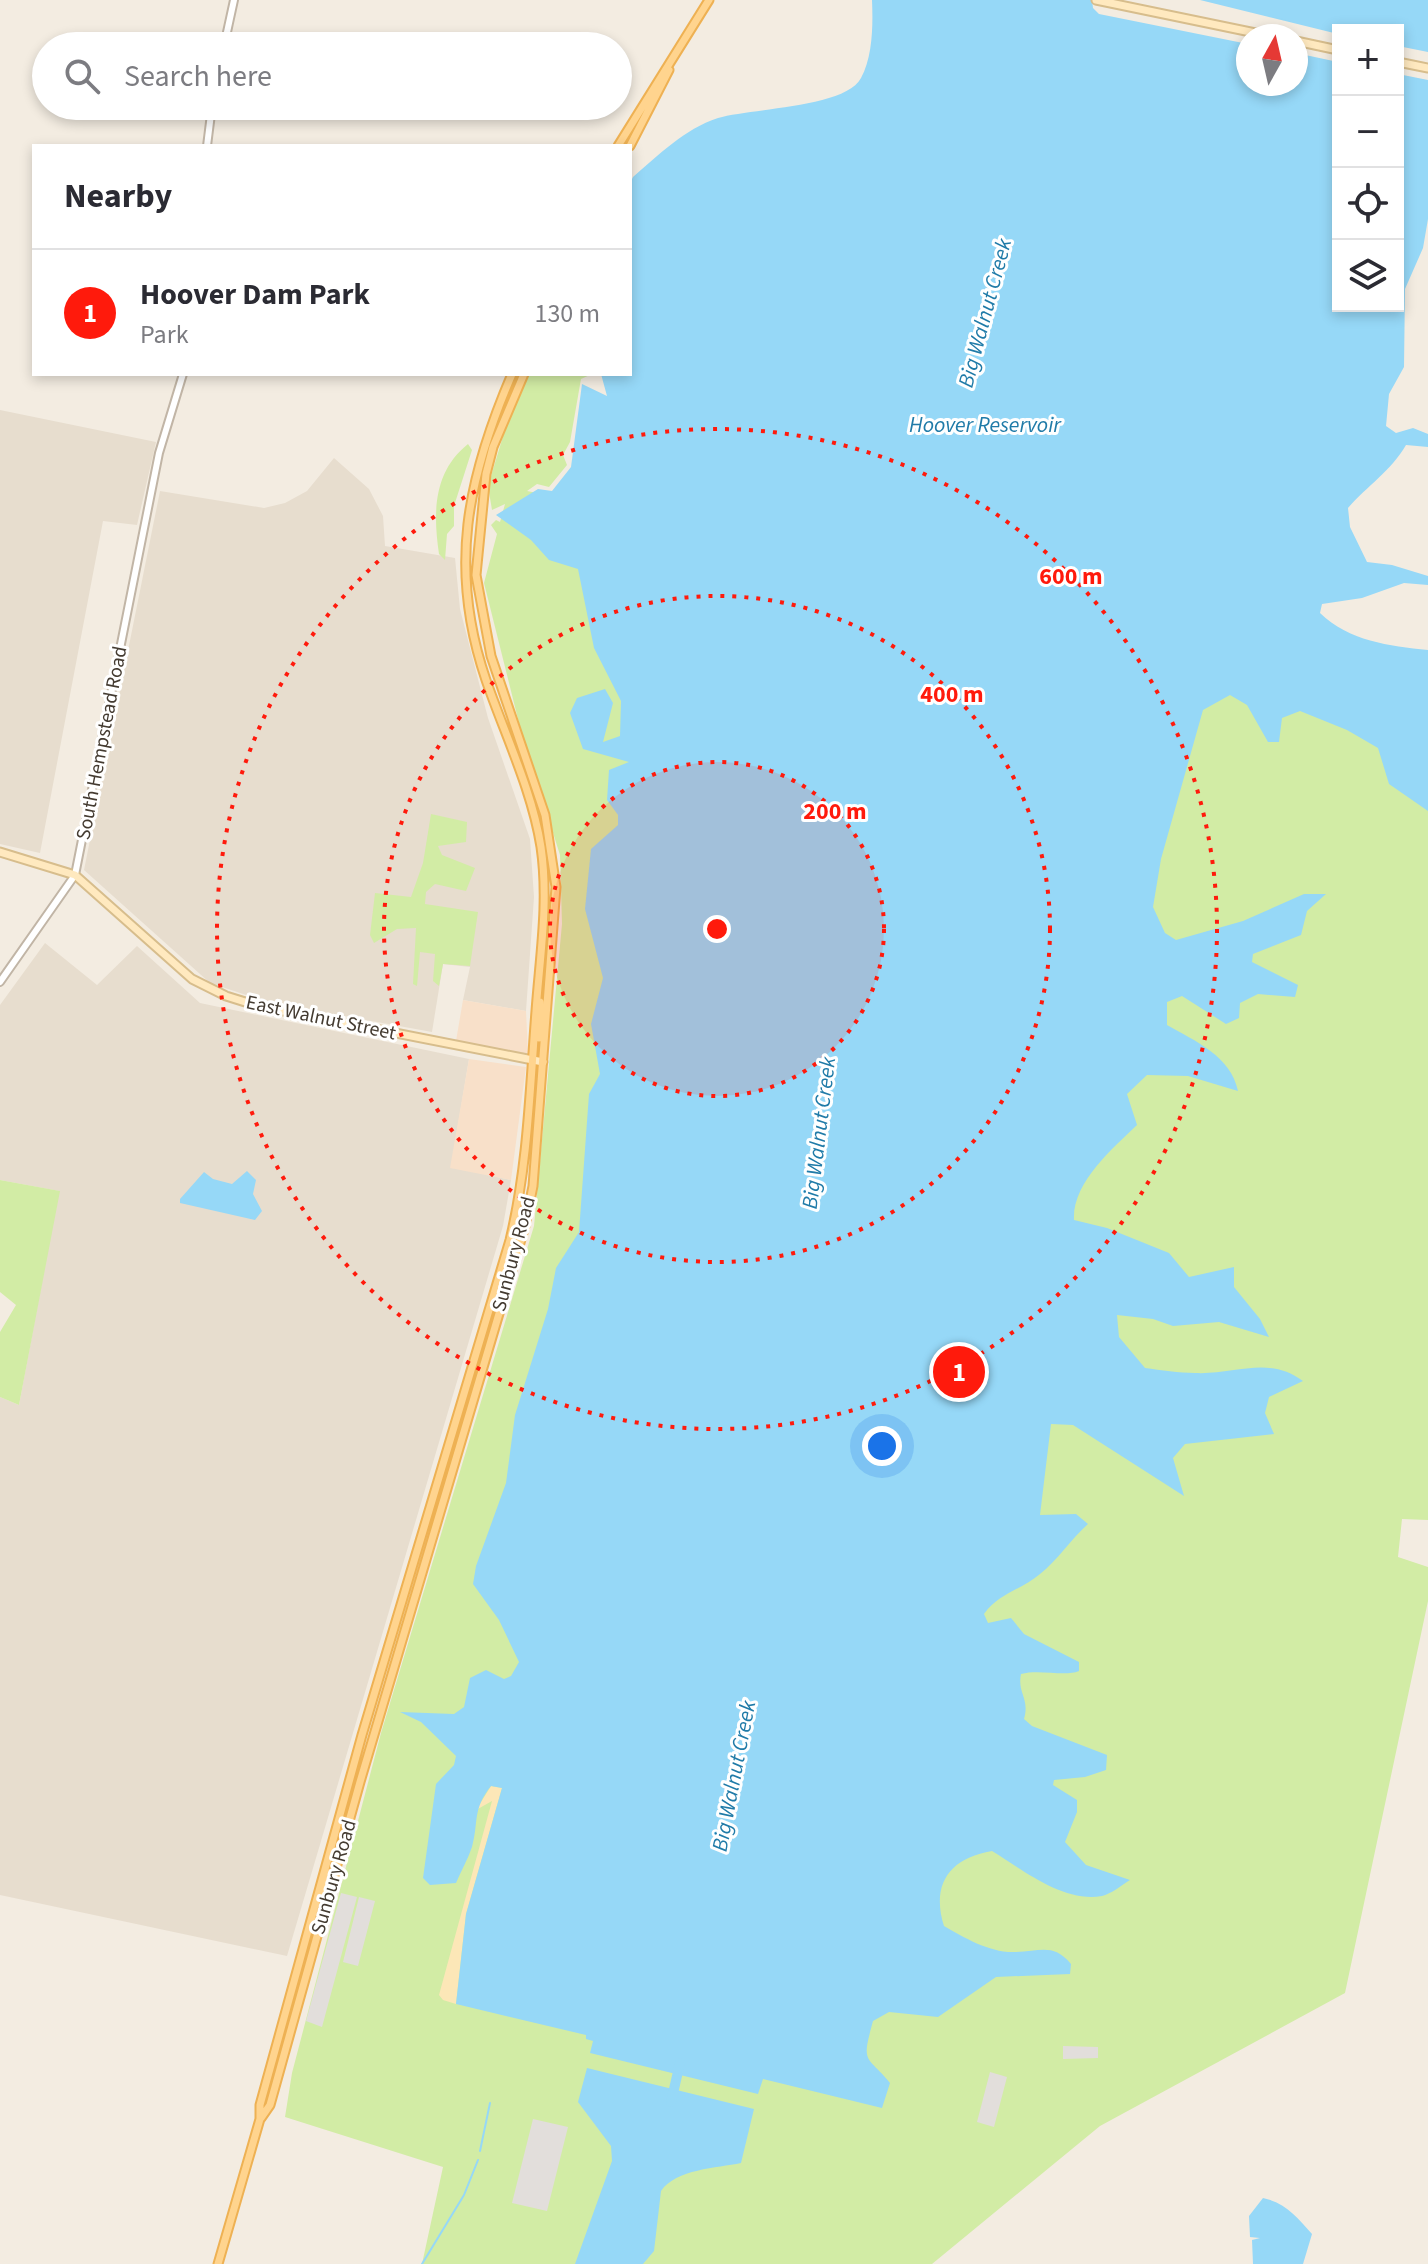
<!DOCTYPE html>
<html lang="en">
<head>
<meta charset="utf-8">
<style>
	:root { --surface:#fff; --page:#f7f7f7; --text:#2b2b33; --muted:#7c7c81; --line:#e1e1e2; --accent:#ff1a0c }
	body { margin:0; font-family:"Source Sans 3",sans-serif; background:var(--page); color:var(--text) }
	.controls { position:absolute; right:24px; top:24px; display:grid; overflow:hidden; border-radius:0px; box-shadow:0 4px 12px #0003 }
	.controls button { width:72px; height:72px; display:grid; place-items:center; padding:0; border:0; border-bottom:2px solid var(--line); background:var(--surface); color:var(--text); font:40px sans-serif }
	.compass { position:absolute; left:1236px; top:24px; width:72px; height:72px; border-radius:50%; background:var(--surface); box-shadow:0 4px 12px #0003; rotate:8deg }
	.you { position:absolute; left:882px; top:1446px; width:28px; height:28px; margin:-20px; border:6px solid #fff; border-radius:50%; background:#1a73e8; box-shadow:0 0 0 12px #1a73e833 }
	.badge { display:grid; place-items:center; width:52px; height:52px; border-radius:50%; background:var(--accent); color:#fff; font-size:26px; font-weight:700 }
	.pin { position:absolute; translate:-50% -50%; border:4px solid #fff; box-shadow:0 2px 8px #0006 }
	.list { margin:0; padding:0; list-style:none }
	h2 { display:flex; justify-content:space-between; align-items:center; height:104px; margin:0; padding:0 32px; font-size:34px }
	h2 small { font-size:26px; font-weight:400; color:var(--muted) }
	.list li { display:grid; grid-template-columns:52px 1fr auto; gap:24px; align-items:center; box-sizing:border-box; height:128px; padding:0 32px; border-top:2px solid var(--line) }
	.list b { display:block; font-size:30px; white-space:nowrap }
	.list p { margin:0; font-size:26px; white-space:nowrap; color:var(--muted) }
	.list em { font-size:26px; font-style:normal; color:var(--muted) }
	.icon { flex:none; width:44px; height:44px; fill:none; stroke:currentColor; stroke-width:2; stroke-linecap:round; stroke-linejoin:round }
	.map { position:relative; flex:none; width:1428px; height:2264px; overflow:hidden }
	.search { position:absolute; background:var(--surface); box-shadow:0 4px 12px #0003; left:32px; top:32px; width:600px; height:88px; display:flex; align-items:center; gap:20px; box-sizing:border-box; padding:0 28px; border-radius:44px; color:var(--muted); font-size:30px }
	.panel { position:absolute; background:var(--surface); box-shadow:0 4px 12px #0003; left:32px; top:144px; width:600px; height:232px; border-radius:0px }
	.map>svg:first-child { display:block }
	.residential { fill:#e7ddce }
	.commercial { fill:#f8e0c9 }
	.green { fill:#d2eca5 }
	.sand { fill:#fce7b7 }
	.parking { fill:#e2dedb }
	.water { fill:#96d8f7 }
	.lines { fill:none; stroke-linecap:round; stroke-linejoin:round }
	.stream { stroke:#96d8f7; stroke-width:2 }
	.river { stroke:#96d8f7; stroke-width:10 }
	.tertiary-casing { stroke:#c1b5a6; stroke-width:10 }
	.secondary-casing { stroke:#d7bd8c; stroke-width:11 }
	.primary-casing { stroke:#eeb153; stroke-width:11 }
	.tertiary { stroke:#fff; stroke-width:6 }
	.secondary { stroke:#ffe9bf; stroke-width:7 }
	.primary { stroke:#ffd48e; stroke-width:7 }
	.ring { fill:none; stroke:#ff1a0c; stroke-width:4; stroke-dasharray:4 8 }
	.labels { text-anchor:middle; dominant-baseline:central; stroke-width:6; stroke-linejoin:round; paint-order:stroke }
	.street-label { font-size:20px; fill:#443b31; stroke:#fff }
	.water-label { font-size:22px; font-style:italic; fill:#207ba8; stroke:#fff }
	.centre { fill:#ff1a0c; stroke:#fff; stroke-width:4 }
	.ring-label { font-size:24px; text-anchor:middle; font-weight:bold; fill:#ff1a0c; stroke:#fff; stroke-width:6; stroke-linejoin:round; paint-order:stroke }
</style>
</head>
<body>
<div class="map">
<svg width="1428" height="2264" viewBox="0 0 1428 2264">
	<rect width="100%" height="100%" fill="#f3ece1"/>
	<path class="residential" d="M0 410 156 442 137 525 103 521 40 853 0 844Z
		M334 458 369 489 383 516 385 546 455 558 460 609 488 718 530 839 534 897 526 1011 463 1000 470 967 443 964 432 1032 267 1002 210 983 84 870 160 491 264 508 285 503 307 491Z
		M45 943 97 985 137 946 200 1003 469 1059 451 1167 511 1180 503 1226 287 1956 0 1895V1397L19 1405 59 1191 0 1180V1005Z"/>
	<path class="commercial" d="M463 1000 526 1011 528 1054 456 1041Z
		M469 1059 526 1067 511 1180 450 1168Z"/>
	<path class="green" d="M529 374H592L581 379 570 442 563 455 567 465 549 487 537 484 527 491 1298 637 1428 677V1520L1402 1519 1398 1557 1428 1567V1601L1345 1993 1100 2126 932 2264H422L443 2167 285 2117 292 2073 381 1733 534 1226 562 924 560 855 521 731 484 583 497 534 491 525 496 520 500 522 505 504 492 510 488 486 504 433Z
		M468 444 472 450 454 506V526L447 534 445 560 439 554C433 513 433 472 468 444Z
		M431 814 467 822 466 842 438 846 442 855 475 868 466 891 435 884 426 892 425 904 478 912 470 966 443 964 439 986 433 981 435 954 420 952 417 986 413 984 416 928 397 929 374 943 370 935 375 893 411 897 423 863Z
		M0 1180 60 1191 19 1405 0 1397V1332L16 1305 0 1292Z"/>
	<path class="sand" d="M491 1786 502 1788 466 1914 456 2004 443 2000 439 1995 492 1801 476 1810Z"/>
	<path class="parking" d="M341 1893 357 1897 322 2027 306 2021Z
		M359 1897 375 1901 358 1966 343 1962Z
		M1063 2046 1098 2047V2058L1063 2059Z
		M990 2072 1007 2077 994 2127 977 2122Z
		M533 2119 568 2127 547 2211 512 2203Z"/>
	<path class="water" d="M872 0H1092L1093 8 1099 14 1248 44V84H1296V53L1338 62V306H1398V74L1428 80V219L1423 248 1405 289 1404 367 1389 394 1386 426 1396 433 1413 428 1428 434V447L1406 445C1391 471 1367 486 1348 508L1350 527 1367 562 1392 565 1428 576V585L1404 583 1362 598 1322 604 1320 613C1349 641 1389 646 1428 650V811L1389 784 1378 748 1347 730 1300 711 1282 718 1279 742H1268L1247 705 1230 695 1203 710 1161 859 1153 907 1165 933 1176 940 1243 921 1304 894H1326L1307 911 1301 935 1253 954 1252 962 1298 985 1295 997 1258 994 1240 1003 1239 1018 1226 1024 1182 996 1167 1002V1025C1195 1041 1231 1056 1238 1091L1188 1076 1147 1075 1127 1094 1137 1125C1112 1149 1072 1183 1074 1220L1107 1228 1169 1253 1189 1277 1234 1267V1287L1260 1319 1269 1337 1219 1322 1173 1326 1153 1319 1117 1315 1119 1337 1145 1368C1161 1370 1179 1373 1195 1373 1235 1375 1268 1355 1303 1381L1269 1397 1265 1413 1274 1434 1185 1444 1173 1458 1184 1496 1073 1425 1051 1424 1040 1515 1076 1514 1088 1524C1071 1539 1057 1561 1040 1574 1021 1590 999 1593 984 1614L988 1623 1011 1618 1024 1634 1079 1662V1671C1065 1677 1040 1669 1021 1674 1017 1693 1030 1698 1024 1719L1032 1726 1107 1755 1106 1770 1085 1777 1054 1780 1053 1785 1077 1800V1812L1065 1842 1086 1865 1130 1880C1122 1885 1111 1894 1102 1896 1064 1903 1023 1870 992 1851 949 1858 931 1885 944 1926 965 1938 990 1953 1015 1952 1039 1952 1053 1942 1071 1964L1070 1974 996 1977 938 2017 889 2012 873 2021C861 2065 866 2054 890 2083L882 2108 763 2079 758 2094 590 2053 593 2041 586 2039V2035L456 2004 466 1914 502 1788 491 1786C472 1810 479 1821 472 1847 468 1859 461 1871 456 1883L430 1885 423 1878 436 1784 454 1765 456 1756 421 1722 400 1712 454 1714 464 1707 470 1678 486 1670 504 1679 511 1676 519 1662 499 1620 473 1584 476 1566 506 1483 515 1415 548 1309 556 1268 579 1232 589 1094 600 1074 591 1024 603 978 585 909 591 849 618 825V815L607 800 609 770 629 762 583 749 570 713 577 698 605 689 613 703 603 742 620 736 621 701 594 648 578 569 549 560 531 540 496 515 538 489 552 491 571 467 582 384 607 396 601 374H630V183L633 177C659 155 684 129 718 118 751 108 845 108 861 78 873 56 873 24 872 0Z
		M1200 0H1428V52L1398 46V30H1338V34Z
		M247 1171 256 1180 253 1194 262 1211 255 1220 180 1203V1199L204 1172 213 1179 232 1184Z
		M587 2068 754 2109 741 2163C717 2168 676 2169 661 2191L654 2251 643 2264H575L612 2161 611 2146 578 2102Z
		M1263 2198C1286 2203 1297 2217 1312 2234L1303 2264H1253L1252 2240 1260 2238 1250 2237 1249 2216Z"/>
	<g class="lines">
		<path class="stream" d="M480 2151 490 2103
			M422 2264 464 2195 478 2160"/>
		<path class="river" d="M671 2102 680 2063"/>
		<g class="tertiary-casing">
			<path id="tertiary" d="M224 46 234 0
				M207 146 212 106
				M0 982 75 875 159 453 183 374"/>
		</g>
		<g class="secondary-casing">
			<path id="secondary" d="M1096 0 1270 36
				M1296 41 1338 50
				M1398 62 1428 68
				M0 852 75 875 192 979 226 996 258 1006 543 1062"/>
		</g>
		<g class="primary-casing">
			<path id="primary" d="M618 146 709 0
				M630 146 669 70
				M539 1038 540 1002
				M323 1900 328 1873
				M261 2118 270 2105 360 1782 525 1226 533 1186 556 887 545 815 491 656 476 575 486 474 493 447 524 374
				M218 2264 260 2119V2105L362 1735 510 1240C528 1165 530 1088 536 1011 540 956 549 902 541 847 532 790 505 735 486 680 448 569 467 479 512 374"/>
		</g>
		<use href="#tertiary" class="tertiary"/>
		<use href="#secondary" class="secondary"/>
		<use href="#primary" class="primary"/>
	</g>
	<circle cx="717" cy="929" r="167" fill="#ff1a0c" fill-opacity=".12"/>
	<g class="ring">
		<circle cx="717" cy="929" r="167"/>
		<circle cx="717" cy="929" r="333"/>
		<circle cx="717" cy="929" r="500"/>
	</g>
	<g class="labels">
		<g class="street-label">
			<text transform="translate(102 743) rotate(-79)">South Hempstead Road</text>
			<text transform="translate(321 1018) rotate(12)">East Walnut Street</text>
			<text transform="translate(514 1254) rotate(-75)">Sunbury Road</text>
			<text transform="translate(334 1877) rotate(-74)">Sunbury Road</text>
		</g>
		<g class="water-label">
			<text transform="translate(985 313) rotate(-75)">Big Walnut Creek</text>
			<text x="985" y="425">Hoover Reservoir</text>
			<text transform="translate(819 1133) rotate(-83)">Big Walnut Creek</text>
			<text transform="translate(734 1776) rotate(-79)">Big Walnut Creek</text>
		</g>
	</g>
	<circle cx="717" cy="929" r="12" class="centre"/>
	<g class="ring-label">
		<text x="1071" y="584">600 m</text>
		<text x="952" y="702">400 m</text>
		<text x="835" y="819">200 m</text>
	</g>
</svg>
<div class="controls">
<button>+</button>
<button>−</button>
<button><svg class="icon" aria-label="locate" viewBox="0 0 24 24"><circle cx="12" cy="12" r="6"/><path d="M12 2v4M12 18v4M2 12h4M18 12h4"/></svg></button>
<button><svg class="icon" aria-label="layers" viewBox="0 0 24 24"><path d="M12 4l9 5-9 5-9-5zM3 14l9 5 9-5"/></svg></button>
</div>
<svg class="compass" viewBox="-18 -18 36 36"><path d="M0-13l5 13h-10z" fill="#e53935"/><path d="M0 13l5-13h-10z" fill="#7c7c81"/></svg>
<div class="you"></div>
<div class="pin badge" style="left:959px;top:1372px">1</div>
<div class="search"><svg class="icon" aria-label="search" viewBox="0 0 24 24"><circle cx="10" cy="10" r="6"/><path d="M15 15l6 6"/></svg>Search here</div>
<section class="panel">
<h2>Nearby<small></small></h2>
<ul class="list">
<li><span class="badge">1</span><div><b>Hoover Dam Park</b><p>Park</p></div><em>130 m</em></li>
</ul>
</section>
</div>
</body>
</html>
